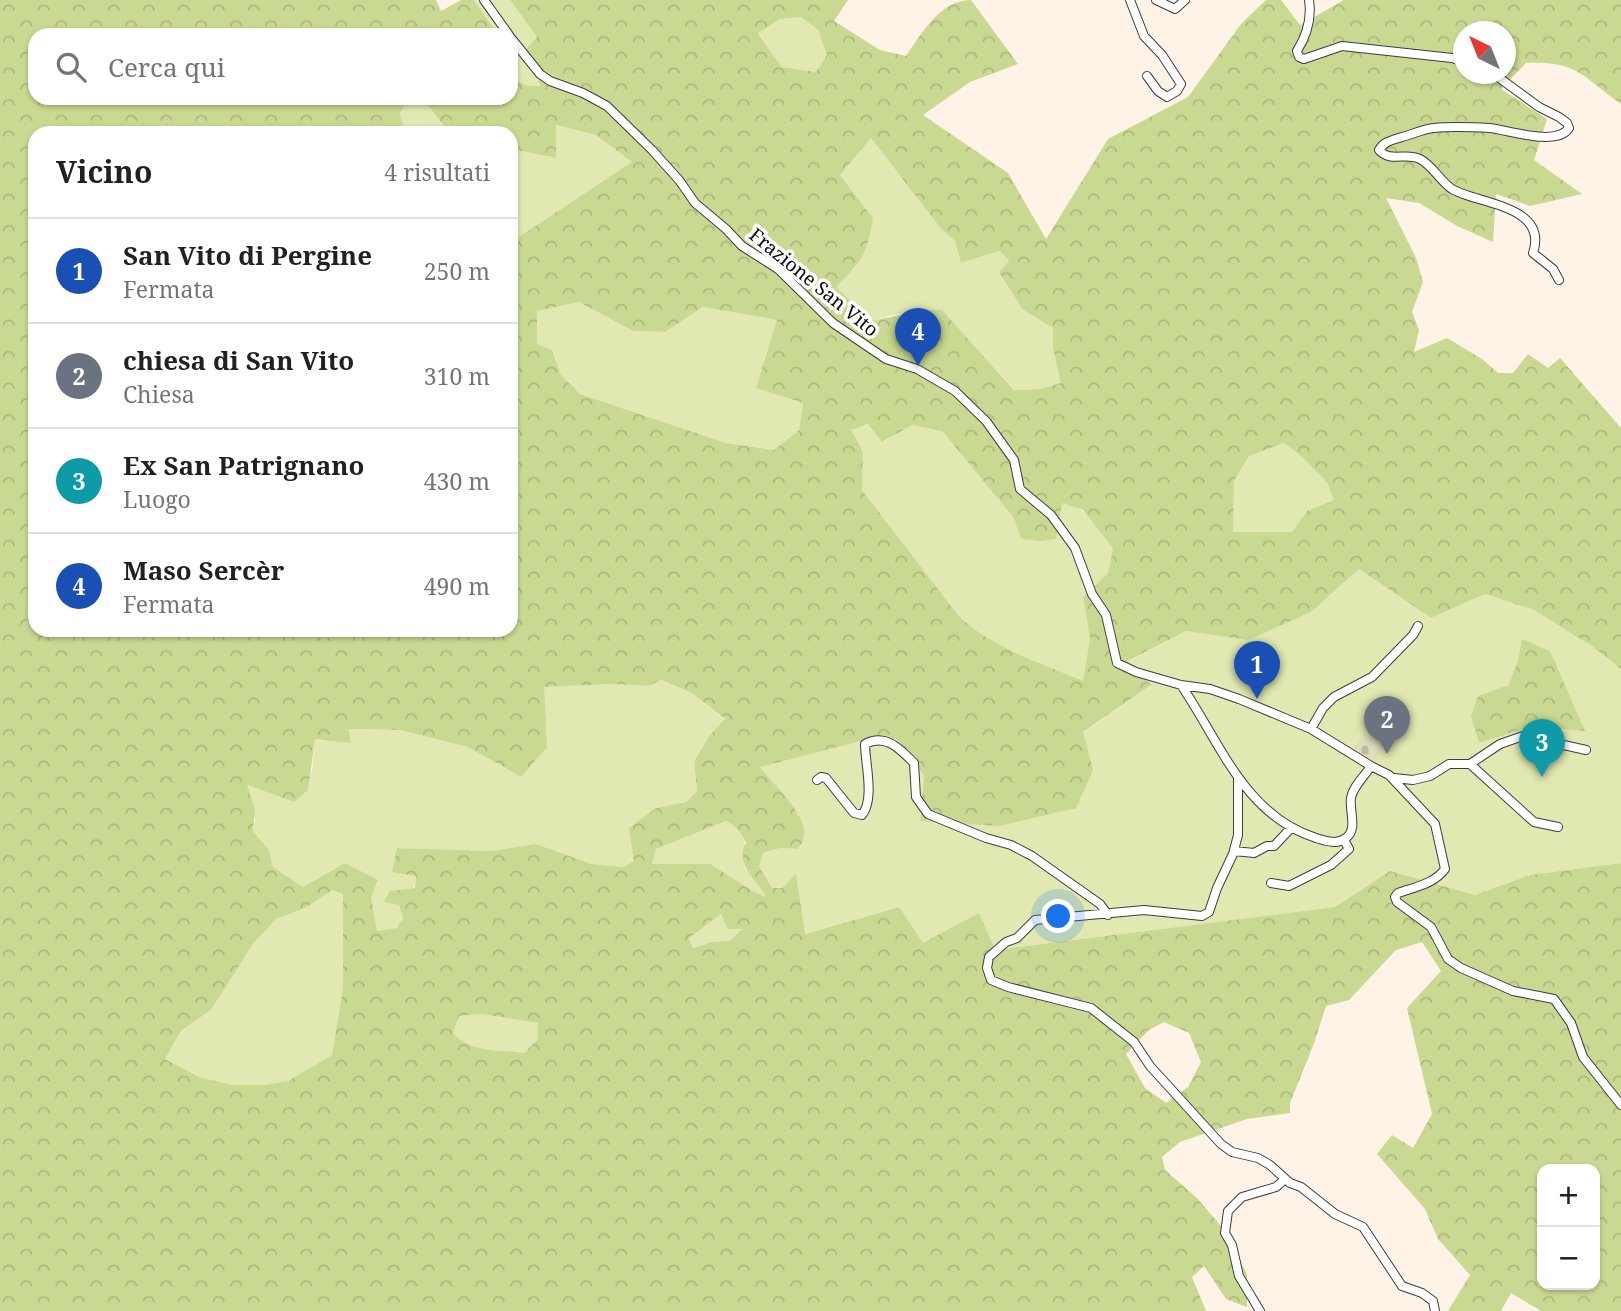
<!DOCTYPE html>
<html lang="it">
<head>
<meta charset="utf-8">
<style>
	:root { --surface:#fff; --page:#f6f6f6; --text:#202124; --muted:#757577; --line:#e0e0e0; --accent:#ba225d }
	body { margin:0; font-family:"Noto Serif",serif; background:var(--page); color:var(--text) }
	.controls { position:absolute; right:21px; bottom:21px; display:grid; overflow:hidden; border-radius:14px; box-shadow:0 2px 5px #0004 }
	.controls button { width:63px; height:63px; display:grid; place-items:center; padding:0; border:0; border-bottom:2px solid var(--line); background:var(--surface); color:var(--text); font:35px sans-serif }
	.compass { position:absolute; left:1453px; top:21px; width:63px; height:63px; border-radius:50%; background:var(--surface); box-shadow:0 2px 5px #0004; rotate:317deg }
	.you { position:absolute; left:1059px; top:917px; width:24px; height:24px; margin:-18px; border:5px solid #fff; border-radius:50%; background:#1a73e8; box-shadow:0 0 0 10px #1a73e833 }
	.badge { display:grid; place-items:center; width:46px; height:46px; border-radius:50%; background:var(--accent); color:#fff; font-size:23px; font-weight:700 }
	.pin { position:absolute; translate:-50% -58px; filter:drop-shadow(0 2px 4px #0008) }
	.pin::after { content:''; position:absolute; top:37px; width:24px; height:21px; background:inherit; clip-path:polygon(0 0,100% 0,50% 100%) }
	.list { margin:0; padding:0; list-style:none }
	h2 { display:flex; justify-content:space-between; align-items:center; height:91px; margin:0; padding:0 28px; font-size:30px }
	h2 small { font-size:23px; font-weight:400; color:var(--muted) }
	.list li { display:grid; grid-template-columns:46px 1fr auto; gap:21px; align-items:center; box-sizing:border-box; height:105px; padding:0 28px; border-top:2px solid var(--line) }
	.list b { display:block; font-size:26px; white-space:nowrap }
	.list p { margin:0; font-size:23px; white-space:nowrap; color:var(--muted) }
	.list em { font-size:23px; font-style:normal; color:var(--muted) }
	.icon { flex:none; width:38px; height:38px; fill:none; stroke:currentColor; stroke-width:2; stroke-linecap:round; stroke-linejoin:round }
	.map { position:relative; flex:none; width:1621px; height:1311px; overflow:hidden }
	.search { position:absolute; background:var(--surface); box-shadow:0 2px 5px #0004; left:28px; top:28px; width:490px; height:77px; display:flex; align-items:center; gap:18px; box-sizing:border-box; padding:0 24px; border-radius:21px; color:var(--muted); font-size:26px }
	.panel { position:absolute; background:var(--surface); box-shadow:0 2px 5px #0004; left:28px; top:126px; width:490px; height:511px; border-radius:21px }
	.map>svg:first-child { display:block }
	.grass { fill:#e1e8b1 }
	.forest { fill:url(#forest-crowns); fill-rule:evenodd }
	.cemetery { fill:url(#cemetery-stones) }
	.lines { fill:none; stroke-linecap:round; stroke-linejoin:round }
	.street-casing { stroke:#3d3d3d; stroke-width:10 }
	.street { stroke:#fff; stroke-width:8 }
	.labels { text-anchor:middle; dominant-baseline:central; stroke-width:7; stroke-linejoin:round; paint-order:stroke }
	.street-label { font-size:19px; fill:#0a0a0a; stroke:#fff }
</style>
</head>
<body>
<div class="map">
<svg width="1621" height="1311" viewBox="0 0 1621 1311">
	<defs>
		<pattern id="forest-crowns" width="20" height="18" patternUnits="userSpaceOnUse" patternTransform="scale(1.75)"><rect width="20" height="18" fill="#cad991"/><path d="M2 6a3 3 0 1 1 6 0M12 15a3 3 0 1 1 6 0" fill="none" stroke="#acb97c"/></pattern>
		<pattern id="cemetery-stones" width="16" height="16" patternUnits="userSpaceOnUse" patternTransform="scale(1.75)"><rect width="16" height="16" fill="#dfdeba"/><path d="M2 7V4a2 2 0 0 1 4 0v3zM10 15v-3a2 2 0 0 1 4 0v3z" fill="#bebd9f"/></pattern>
	</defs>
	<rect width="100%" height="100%" fill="#fff2e7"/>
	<path class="grass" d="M474 0H510L537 37 526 49 540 87 528 86 511 78V35H498Z
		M801 17 818 30 827 55 816 72 782 67 758 32 780 19Z
		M408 98H422L450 133H405L400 114Z
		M555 125 596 135 633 162 511 242V149L555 158Z
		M871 138 942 230 955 241 961 263 1001 251 1009 261 999 274 1023 310 1053 328V348L1062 383 1039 389 1015 390 942 311 896 314 871 321 835 287 855 268 873 218 840 175Z
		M579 302 633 331 665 332 703 307 777 320 757 388 803 403 799 430 774 450 726 443 580 394 561 375 552 350 537 344V311Z
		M869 424 883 442 912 424 942 431 1014 518C1026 514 1049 503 1061 503 1084 503 1102 531 1113 548L1108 573 1083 597 1090 638 1083 682C1041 663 991 648 958 615L862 490 863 452 850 430Z
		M1284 443 1302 457 1328 482 1334 500 1307 511 1292 532H1232L1234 481 1249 456Z
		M1359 569 1431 618 1485 594 1534 610 1593 647 1621 669V863L1530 875 1475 895 1390 871 1335 907 995 950 923 943 898 907 804 934 796 875 782 888H772L759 866 763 853 780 848 797 849 799 815 759 767 873 738H897L924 776 920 820 1092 770 1083 733 1151 685 1128 662 1186 631 1248 639 1311 612Z
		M660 680 692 693 725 720 710 735 694 761 697 791 686 802 656 808 633 846 634 861 624 867 592 864 536 844 491 851 398 848 416 876 414 889 399 905 403 918 397 928 376 932 371 898 378 881 345 863 303 887 273 867 269 850 253 831 255 820 247 785 294 802 312 771 315 738 351 742 349 729 401 730 468 747 521 777 546 747 543 687 612 684 648 686Z
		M726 821C748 832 746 844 744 866L767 898 751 890 652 864 656 849Z
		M332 890 343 894V988L332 1055 288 1081 263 1085H232L199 1077 165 1059 181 1031 211 1010 253 944 276 919 307 907Z
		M721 914 743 929 730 941 711 942 693 948 689 938Z
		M481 1014 538 1023V1039L524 1053C497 1049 473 1054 453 1033L459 1016Z"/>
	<path class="forest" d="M0 0H436L441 11 461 0H474L498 35H35V98H408L400 114 405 133H35V630H511V242L632 162 596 135 556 125V158L511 149V133H450L422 98H511V78L528 86H540L526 49 537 37 510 0H848L834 21 880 50 906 56C922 33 940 0 971 0L1018 64 970 82 923 115 1008 173 1046 239 1108 139 1188 97 1241 24 1266 0H1281L1300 25 1344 0H1621V104C1583 77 1577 60 1526 63L1501 89 1547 119 1534 160 1582 194 1530 206 1496 194 1493 242 1457 226 1419 203 1386 198 1416 258 1423 282 1412 312 1419 330 1414 352 1447 338 1482 359 1498 373H1513L1528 354 1548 368 1560 358 1621 428V669L1593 647 1534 610 1485 594 1431 618 1359 569 1311 612 1248 640 1186 631 1128 661 1151 685 1083 732 1093 770 1076 808 999 826 920 821 924 776 897 739 873 738 760 767C774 787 822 825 797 849L780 848 763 853 759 866 772 888H782L796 874 805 934 899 907 923 943 979 913 995 950 1335 907 1390 871 1475 895 1530 875 1621 863V1311H1541L1511 1293 1501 1311H1448L1470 1275 1438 1239 1425 1209 1377 1154 1392 1135 1413 1148 1432 1114 1407 1008 1441 971 1422 942 1396 950 1349 1000 1326 1006 1313 1046 1290 1103V1113L1247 1119 1180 1142 1162 1157 1165 1170 1197 1198 1221 1226 1247 1274V1307L1226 1299 1204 1266 1192 1277 1206 1311H0ZM801 17 818 30 827 55 816 72 782 67 758 33 780 19ZM1464 32H1506V74H1464ZM871 138 942 230 955 241 961 263 1000 251 1009 261 999 273 1023 310 1053 328V348L1061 383 1039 389 1014 390 942 310H924L871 321 836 287C863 260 866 256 873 218L840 175ZM579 302 633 331 665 332 703 307 777 320 756 388 803 403 799 430 774 450 726 443 580 394 561 375 552 350 537 344V311ZM868 424 882 442 912 425 942 431 1014 518 1021 539 1041 541 1056 539 1062 503 1083 510 1113 548 1108 573 1083 597 1090 638 1083 681C1041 663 991 648 958 615L862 490 863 452 851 430ZM1284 443 1302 457 1327 482 1334 500 1307 511 1292 532H1233L1234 481 1249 456ZM661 680 692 693 725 719 710 735 694 761 697 791 686 802 656 808 629 828 634 861 624 867 592 864 536 844 491 851 397 848 392 872 416 876 415 888 390 891 384 902 399 905 403 918 397 928 377 931 371 898 378 880 345 863 303 887 273 867 269 850 253 831 255 809 247 785 294 802 308 790 315 739 351 743 349 729 400 730 468 747 521 777 547 747 544 687 612 684 648 686ZM726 821C737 827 741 832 746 843 734 864 757 880 766 897L751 890 710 864H652L656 849ZM332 890 343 894V988L332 1055 288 1081 263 1085H232L199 1077 165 1059 181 1031 211 1010 253 944 276 919 307 907ZM721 914 728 929H742L730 941 711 942 693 948 689 938ZM481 1014 538 1023V1039L524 1053C498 1049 473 1054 453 1033L459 1016ZM1164 1022 1189 1033 1201 1062 1188 1087 1166 1103 1145 1088 1126 1054 1149 1030ZM1542 1169H1595V1285H1542Z
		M1522 639 1550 651 1585 731 1533 726 1479 743 1471 716 1478 696 1509 685 1518 660Z"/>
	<path class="cemetery" d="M1363 734 1383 743 1381 747 1383 748 1375 760 1353 749Z"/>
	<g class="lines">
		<g class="street-casing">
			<path id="street" d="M484 0 509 35
				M1130 0 1144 36 1162 55 1181 84 1177 91 1167 97 1158 91 1147 76
				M1156 0 1175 9 1185 0
				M1309 0C1312 19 1307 35 1297 51L1299 57 1304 59 1342 46 1452 58 1464 62
				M511 38 540 74 550 81 583 93 607 106 652 150 679 180 695 203 726 229 742 246 778 269 833 323 886 359 917 369 955 391 986 421 1014 460 1020 489 1051 515 1075 548 1092 594 1106 615 1117 663 1136 672 1181 685 1210 689 1239 699 1311 729 1371 766 1389 775 1435 824 1445 869C1434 884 1415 887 1398 893L1395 897 1397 902 1431 927 1448 959 1461 968 1513 991 1554 999 1571 1023 1583 1057 1621 1105
				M1494 74 1539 107 1559 117 1567 123 1569 128C1557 147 1508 130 1490 128 1472 127 1451 126 1434 128 1423 129 1413 134 1402 137 1393 140 1384 141 1379 150 1390 163 1406 152 1420 159 1433 166 1440 181 1452 189 1477 204 1549 205 1533 253L1553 269 1559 280
				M1181 685C1220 742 1244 815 1316 838 1326 841 1337 845 1346 838 1358 829 1349 811 1351 798 1353 786 1365 776 1371 766
				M1311 729 1323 708 1334 697 1372 677 1413 635 1418 626
				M1470 764 1500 744 1523 736 1586 750
				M1470 764 1534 822 1558 827
				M1238 778V835L1233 854 1217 888 1209 912 1202 916 1144 910 1035 920 1017 938 1006 942 989 957 987 968 991 980 1008 987 1091 1008 1134 1042 1150 1066 1221 1144 1232 1152 1258 1158 1270 1165 1290 1183 1301 1187 1335 1214 1363 1227 1402 1286 1422 1293 1433 1301 1435 1311
				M1394 778 1413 780 1430 776 1449 764H1470
				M817 780 821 777 826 778 854 813 862 815C875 799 865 763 865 744 886 733 900 749 914 763L916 797 928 814 986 838 1011 845 1032 856 1100 904 1108 915
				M1234 851 1254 853 1267 846H1274L1291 828
				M1271 883 1289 886 1331 865 1349 849 1344 840
				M1260 1311 1239 1276 1232 1245 1225 1233 1228 1211 1242 1197 1276 1187 1285 1179"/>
		</g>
		<use href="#street" class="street"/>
	</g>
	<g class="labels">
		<g class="street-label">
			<text transform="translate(814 282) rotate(39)">Frazione San Vito</text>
		</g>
	</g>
</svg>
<div class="controls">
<button>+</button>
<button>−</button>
</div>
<svg class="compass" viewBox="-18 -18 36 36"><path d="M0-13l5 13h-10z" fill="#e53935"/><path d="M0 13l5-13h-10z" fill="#757577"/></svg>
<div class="you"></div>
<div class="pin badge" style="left:1257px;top:699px;background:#1a4fb4">1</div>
<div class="pin badge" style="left:1387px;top:754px;background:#6b7280">2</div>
<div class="pin badge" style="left:1542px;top:777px;background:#0f9aa8">3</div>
<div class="pin badge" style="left:918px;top:366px;background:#1a4fb4">4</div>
<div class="search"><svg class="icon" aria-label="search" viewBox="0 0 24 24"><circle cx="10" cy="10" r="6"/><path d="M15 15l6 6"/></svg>Cerca qui</div>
<section class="panel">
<h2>Vicino<small>4 risultati</small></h2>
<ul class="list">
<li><span class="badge" style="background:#1a4fb4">1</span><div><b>San Vito di Pergine</b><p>Fermata</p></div><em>250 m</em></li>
<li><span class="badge" style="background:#6b7280">2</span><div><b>chiesa di San Vito</b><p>Chiesa</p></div><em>310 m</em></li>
<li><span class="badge" style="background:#0f9aa8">3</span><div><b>Ex San Patrignano</b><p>Luogo</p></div><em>430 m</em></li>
<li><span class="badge" style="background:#1a4fb4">4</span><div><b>Maso Sercèr</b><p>Fermata</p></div><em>490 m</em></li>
</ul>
</section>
</div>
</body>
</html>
